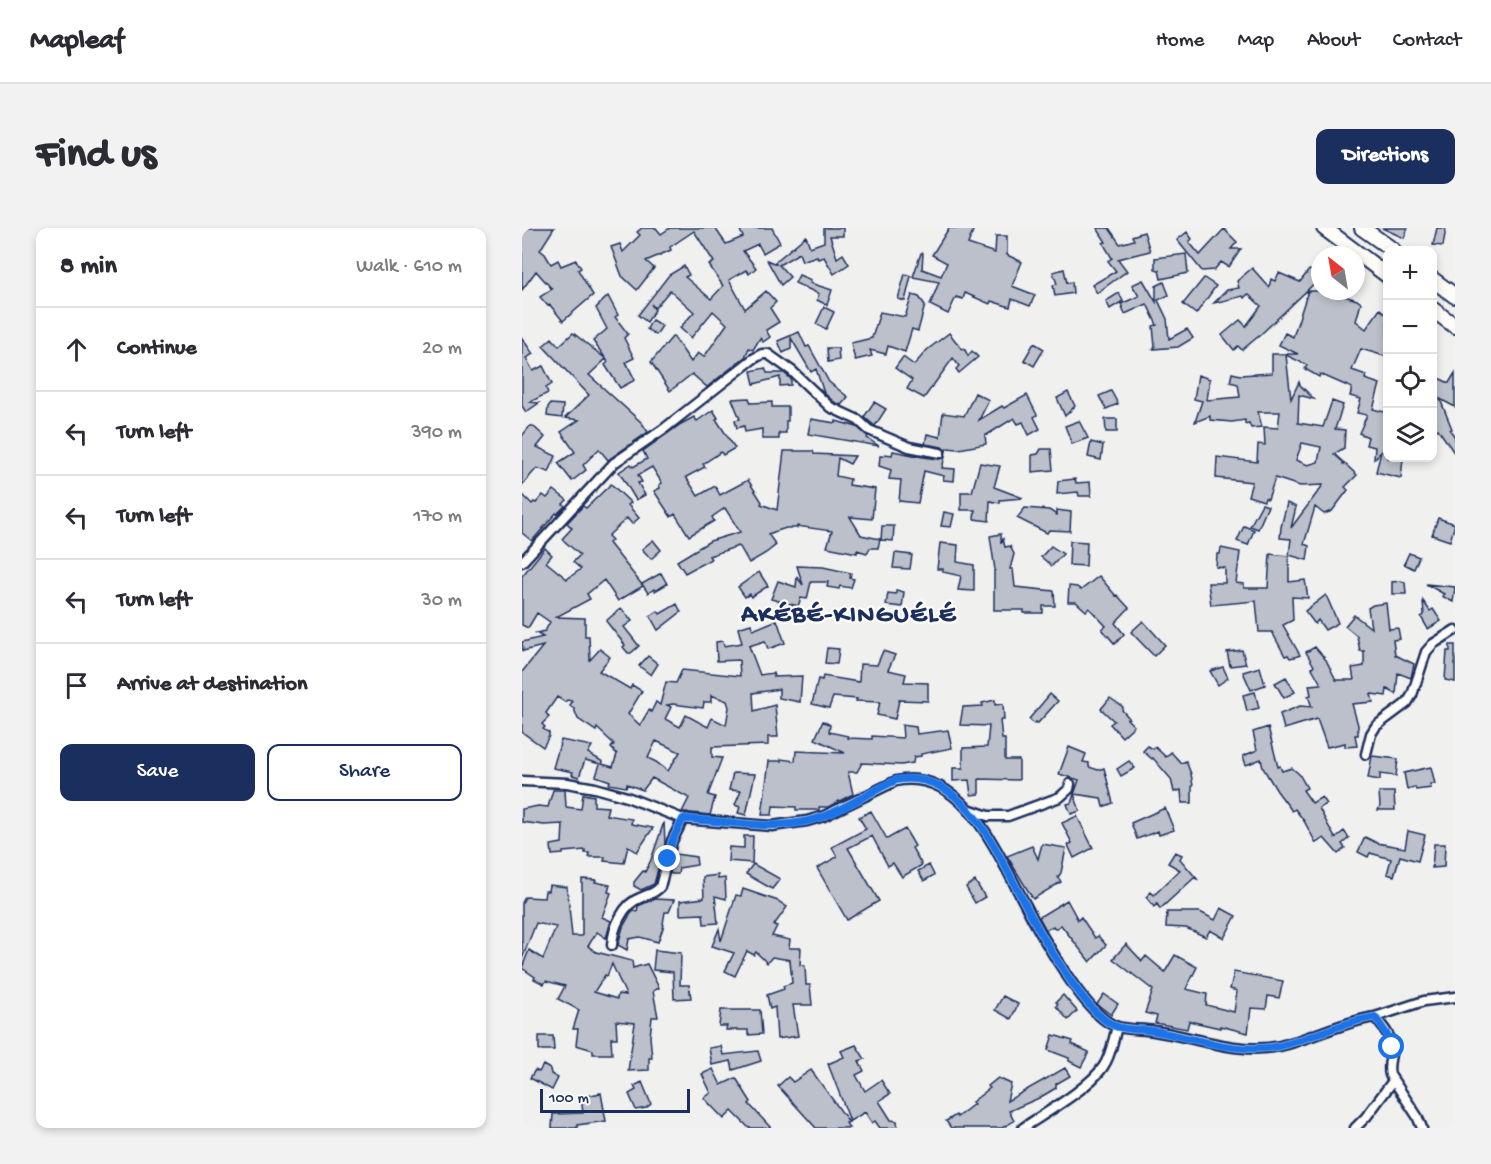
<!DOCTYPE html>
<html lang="en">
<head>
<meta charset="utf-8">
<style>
	:root { --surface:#fff; --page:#f2f2f3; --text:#2b2b33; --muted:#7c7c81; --line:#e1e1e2; --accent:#1b2f5e }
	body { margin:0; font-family:"Gochi Hand",sans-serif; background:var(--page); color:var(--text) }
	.controls { position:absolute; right:18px; top:18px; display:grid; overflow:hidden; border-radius:12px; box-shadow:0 3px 9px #0003 }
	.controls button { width:54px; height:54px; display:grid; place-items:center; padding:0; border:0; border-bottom:2px solid var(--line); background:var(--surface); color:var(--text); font:30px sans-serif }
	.compass { position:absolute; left:789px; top:18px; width:54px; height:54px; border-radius:50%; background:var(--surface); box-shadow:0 3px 9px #0003; rotate:329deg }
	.scale { position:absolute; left:18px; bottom:15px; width:150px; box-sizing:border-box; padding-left:6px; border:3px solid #1b2f5e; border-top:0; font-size:16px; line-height:21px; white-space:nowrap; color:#1b2f5e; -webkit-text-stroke:4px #fdfcf7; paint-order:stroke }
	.stop { position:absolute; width:18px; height:18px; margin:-14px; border:4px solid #1a73e8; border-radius:50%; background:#fff }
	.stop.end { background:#1a73e8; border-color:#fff; box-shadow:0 2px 6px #0008 }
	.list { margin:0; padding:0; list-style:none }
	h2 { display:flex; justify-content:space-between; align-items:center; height:78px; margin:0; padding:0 24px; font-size:26px }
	h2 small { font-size:20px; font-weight:400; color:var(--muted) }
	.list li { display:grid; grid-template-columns:39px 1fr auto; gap:18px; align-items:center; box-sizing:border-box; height:84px; padding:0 24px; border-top:2px solid var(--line) }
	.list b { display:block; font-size:22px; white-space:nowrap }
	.list em { font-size:20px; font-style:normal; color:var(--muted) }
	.actions { display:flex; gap:12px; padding:18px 24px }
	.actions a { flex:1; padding:14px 0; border:2px solid var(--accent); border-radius:12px; text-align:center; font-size:21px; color:var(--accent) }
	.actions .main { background:var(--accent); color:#fff }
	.icon { flex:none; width:33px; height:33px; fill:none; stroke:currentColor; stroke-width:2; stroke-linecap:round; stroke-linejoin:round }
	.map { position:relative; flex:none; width:933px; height:900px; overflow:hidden; border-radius:12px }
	header { display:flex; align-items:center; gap:36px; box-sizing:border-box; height:84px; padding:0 30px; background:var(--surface); border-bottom:2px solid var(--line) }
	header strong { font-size:28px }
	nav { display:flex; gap:33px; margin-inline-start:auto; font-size:21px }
	.intro { display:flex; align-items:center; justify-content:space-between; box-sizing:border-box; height:144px; padding:0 36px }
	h1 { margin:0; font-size:42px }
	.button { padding:15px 27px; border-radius:12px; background:var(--accent); color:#fff; font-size:21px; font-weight:700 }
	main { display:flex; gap:36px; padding:0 36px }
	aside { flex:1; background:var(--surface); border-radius:12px; box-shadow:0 3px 9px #0003 }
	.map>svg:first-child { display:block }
	.building { fill:#bbc0ca; stroke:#1b2f5e; stroke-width:1.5; fill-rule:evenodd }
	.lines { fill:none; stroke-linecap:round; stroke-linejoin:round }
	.minor-casing { stroke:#1b2f5e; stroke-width:13 }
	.trunk-casing { stroke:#1b2f5e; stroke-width:18 }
	.minor { stroke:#fdfcf7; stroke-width:8 }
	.trunk { stroke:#fdfcf7; stroke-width:14 }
	.route { stroke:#1a73e8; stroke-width:8 }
	.labels { text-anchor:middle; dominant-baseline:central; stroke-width:4.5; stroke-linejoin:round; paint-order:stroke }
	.district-label { font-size:26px; font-weight:bold; letter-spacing:1.5px; fill:#1b2f5e; stroke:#fdfcf7 }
</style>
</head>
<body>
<header>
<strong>Mapleaf</strong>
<nav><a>Home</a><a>Map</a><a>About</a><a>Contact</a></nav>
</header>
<div class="intro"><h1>Find us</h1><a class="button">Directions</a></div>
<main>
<aside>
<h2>8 min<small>Walk · 610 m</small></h2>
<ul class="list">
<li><svg class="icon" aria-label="ahead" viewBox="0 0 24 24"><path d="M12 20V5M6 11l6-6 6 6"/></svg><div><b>Continue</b></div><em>20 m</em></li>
<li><svg class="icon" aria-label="left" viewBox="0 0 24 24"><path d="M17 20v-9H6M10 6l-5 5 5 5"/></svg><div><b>Turn left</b></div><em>390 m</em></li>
<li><svg class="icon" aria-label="left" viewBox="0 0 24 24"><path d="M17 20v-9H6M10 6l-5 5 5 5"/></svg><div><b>Turn left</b></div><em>170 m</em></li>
<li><svg class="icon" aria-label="left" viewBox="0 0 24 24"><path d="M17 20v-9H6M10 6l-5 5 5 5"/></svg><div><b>Turn left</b></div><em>30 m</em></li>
<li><svg class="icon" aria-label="arrive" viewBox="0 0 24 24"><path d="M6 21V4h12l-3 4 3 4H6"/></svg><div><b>Arrive at destination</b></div></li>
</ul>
<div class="actions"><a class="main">Save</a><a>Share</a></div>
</aside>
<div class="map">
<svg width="933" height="900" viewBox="0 0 933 900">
	<rect width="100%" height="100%" fill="#f0f0ee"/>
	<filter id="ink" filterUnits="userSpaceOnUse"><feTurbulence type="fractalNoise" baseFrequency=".0167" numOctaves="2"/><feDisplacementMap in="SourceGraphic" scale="12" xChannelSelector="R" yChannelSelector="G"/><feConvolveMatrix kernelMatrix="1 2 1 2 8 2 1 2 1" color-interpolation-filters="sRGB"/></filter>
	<g filter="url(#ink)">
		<path class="building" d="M0 0H32L18 22 23 26 29 36 36 32 39 38 54 32 59 40 56 42 71 67 41 93 28 77 26 78 18 69 30 61 14 43 0 62Z
			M120 0H134L139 6 148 0H193L204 16 221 9 217 0H250L258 15 241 25 236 16 221 23 234 40 227 46 224 42 207 52 223 81 244 63 254 74 248 80 257 94 244 102 248 109 241 114 238 110 231 122 227 120 223 129 185 159 170 146 148 163 129 134 151 108 169 134 176 125 182 129 205 96 191 83 169 110 158 100 172 84 148 62 133 80 129 76 133 82 125 94 116 87 147 47 162 38 167 47 163 49 189 71 201 58 187 37 192 34 172 3 148 19 149 22 124 33 132 40 115 62 100 48 89 19 98 16 101 24 118 7 115 4Z
			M302 0H321V8H308L315 30 321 26 327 36 312 46 302 29 296 31 295 28 280 33 277 25 257 37 268 49 259 57 245 32 254 36 253 34 284 8 288 19 302 14Z
			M427 0H452L446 16 473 25 474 8H485V27L500 34 490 58 513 67 508 78 490 71 488 79 469 73 468 76 443 65 441 71 434 69 426 86 408 77 417 54 391 49 399 25H401L400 41 419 48 425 35 410 27Z
			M575 0H587L598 16 612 12 610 8 622 4 628 23 596 31 605 43 575 65 570 57 594 43 586 33 590 30 581 15 584 14Z
			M860 0H886L882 10Z
			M915 0H924L921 18 911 17Z
			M702 1 715 14 709 21H719L707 39 699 34 692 42 680 43 655 12 665 4 670 11 667 14 678 27Z
			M664 26 666 45 639 51 637 42 633 41V30Z
			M730 40 747 59 749 51 753 53 757 45 778 54 787 42 795 44 798 50 737 108 720 122 716 118 712 122 700 107 718 92 724 98 739 78 726 66 722 70 721 68 692 75 705 62 717 60 715 53Z
			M542 41 545 55 550 54 551 65 533 68 531 57 535 56 531 44Z
			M383 46 389 48 383 73 376 71Z
			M277 47 289 52 288 55 310 62 305 77 295 72 297 66 273 55Z
			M682 50 694 58 674 86 661 76Z
			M621 52 634 74V58L642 54 647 67 636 72 645 91 647 111 665 101 671 110 656 119 631 121 633 119 631 98 635 97 625 76 603 86 599 76 617 68 610 57Z
			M786 63H814L813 65 835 72 839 75 834 93 844 101 858 81 865 87 866 129 839 121 830 142 844 147 843 151 858 156 851 181 866 185V230H881L879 250 854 244 859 224 852 231 853 219 844 217 846 209 837 205 845 187 835 185 839 171 828 168 830 160 798 146 797 149 783 141 785 137 764 127 769 171 777 154 778 157 792 171 777 167 776 195 801 199 810 173 821 177 813 201 823 202 822 220 812 226 821 234V237L822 235 835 247 823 259 826 262 810 283 802 286 793 279 782 316 787 318 785 332 767 327 769 311 758 310 759 299 765 275 774 279 769 300 801 257 778 258 753 250 746 271 743 270 742 273 726 268 730 254 694 250 695 229 735 234 736 216 743 217 742 199 756 200 758 184H736L740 199 729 200 727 195 723 196V192L710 194 688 192V188L673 194 680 173 672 171 676 147 688 151 685 172 718 169 716 156 708 154 710 145 718 147 750 145V126H776L757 117 763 105 771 109ZM780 215 799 219 796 234 786 237 774 232Z
			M597 65 601 73 588 81 584 73Z
			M390 67 397 69 403 77 396 103 390 101 383 124 366 118 364 126 348 122 350 128 333 132 329 115 350 110 358 84 383 89Z
			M86 68 96 87 93 89 106 106 102 110 112 130 104 134 113 152 98 160 83 137 86 134 84 131 67 147 120 195 126 204 86 232 77 221 61 237 64 242 50 253 36 235 53 224 39 204 57 192 43 190 67 167 21 118 30 110 37 118 51 105 84 131 71 113 85 101 74 80Z
			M302 79 312 84 304 101 294 96Z
			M130 92 140 98 134 107 125 101Z
			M277 104 284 119 287 118 307 154 326 169 319 177 312 174 302 165 294 141 289 144 269 110V121L261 125 256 113Z
			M427 105 440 121 442 120 446 128 450 123 456 129 437 145 434 141 437 138 431 130 402 170 385 161 390 152 373 140 381 129 392 137 405 122Z
			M0 110 11 126 4 130 11 143 21 138 30 156 24 160 26 165 8 174 17 175 4 184 0 178Z
			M512 115 522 121 512 138 502 132Z
			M305 120H316L317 132 306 134Z
			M243 140 245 145H262L269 151V157L258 158V149L232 156 229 143Z
			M933 145V179L918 171 930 201 928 202 933 209V226L916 201 913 203 910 196V147L927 155Z
			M589 163 596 176 584 181 577 168Z
			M546 164 553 178 543 188 535 170Z
			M453 165 467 172 457 192 480 178 482 180 505 167 515 187 512 189 518 201 507 207 501 194 496 196 492 190 463 208 464 216 437 221 425 220 424 223 420 219 403 216 405 206 418 209 421 185 442 188Z
			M227 170 229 175 250 174V179H266V193H264V205H257V211H240V201L223 204 222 198 215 200 213 192 218 191 210 171Z
			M352 174 364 181 353 198 342 189Z
			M28 176 41 177 40 190 25 188 26 179Z
			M191 182 196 190 194 191 213 220 201 227 199 224 181 236 183 239 164 249 176 268 193 258 198 267 226 252 240 274 239 276 255 282 262 223H291L292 226 333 228 328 236 316 230 314 248 328 251 327 257 353 261 350 291 328 289 339 307 358 311 356 320H348L345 325 335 322V325L305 319 310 303 275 298V300H264L246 306 254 317 244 325 227 335 218 319 216 318 187 328 189 331 163 345 155 333 188 313 218 304 203 280 190 289 192 293 167 308 153 286 149 289 132 263 138 260 137 257 140 255 130 239 116 247 120 254 116 255 123 267 114 272 97 244 109 236 111 239 125 231 121 223 159 196 172 189 175 193Z
			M289 191 314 195V193L335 199 346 208 345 210 357 218 286 206Z
			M583 191H595V204H584Z
			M557 193 566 210 550 216 543 198Z
			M8 198H11L23 209 15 219 34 228 27 244 15 240 0 257V208Z
			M569 214 581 217 579 232 566 229Z
			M519 221H529L531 242 510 244V227L516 226Z
			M371 223 401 229 417 231 423 229 420 240 433 241 432 253 421 252 422 248 402 243 396 275 377 273 379 252 367 251 369 242 357 238 358 228H362L363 226 370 227Z
			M458 235 478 238 472 259 501 270 478 272V275L468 273 467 293 452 291 453 282H439V264H450Z
			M553 251 554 255 568 254 569 268H557L556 264 535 266 536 253Z
			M89 256 109 275 106 277 117 290 110 296 105 290 86 308 90 312 87 315 121 358 96 373 82 352 65 366 68 371 34 389 63 390V408H67L68 432 78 421 88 429 77 443 108 461 110 457 120 463 106 486 118 497 127 482 129 484 134 474 138 477 144 454 154 455 160 442 218 448 217 432 195 433 194 414 201 413 202 418 220 415 216 400 229 396 231 402 255 392 263 415 246 421 243 413 227 418 238 447 251 445 252 449 280 448 278 474 257 470V461L231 465 232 483 253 477 256 509H246V517L190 519V529L200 530 186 567 193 569 188 587 160 584 167 570 130 550 121 562 105 556 104 559 87 556 88 553 74 548 78 536 63 532 57 549 50 547 51 544 31 540 39 512 70 518 66 525 81 534 80 536 91 539 95 526 89 520 92 516 75 500 74 503 56 491 52 481 48 478 50 473 45 472 43 474 35 469 24 485 27 489 20 496 23 499 21 501 27 505V508L21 519 0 504V444L21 418 1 423 0 414 21 409 14 405 23 403 28 394 15 385 6 400 0 397V348L23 320 30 327 24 334 45 351 59 341 51 334 58 327 40 311 50 300 45 295 61 278 64 280ZM189 467 205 473 207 479 204 497 190 490 186 499 164 487 158 499 143 491 149 479 145 477 151 476 181 480 182 474H189ZM134 513 158 524 146 543 134 534 126 530Z
			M32 262 45 272 41 276 43 278 35 286 34 285 10 313 0 305V266L10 276 12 274 14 275 21 267 25 270Z
			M740 276 746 278 736 301 728 298Z
			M503 280 527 282 535 287V282L549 284 548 303 527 302 525 305 495 290Z
			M422 284 432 286 429 299 419 298Z
			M916 290 933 296 928 313 910 307Z
			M360 298H372L371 313 359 312Z
			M722 298 732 302 726 317 715 313Z
			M479 306V315L481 311 483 319 488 318 492 326 488 341H491L493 359 532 363 533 378H521V385H502V382H472V342H473L468 308Z
			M131 312 139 322 129 331 120 321Z
			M548 313 565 314 564 338 547 337Z
			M418 315 436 317 435 334 452 337V363L436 362 439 348 421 344V341H415Z
			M529 318 541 326 530 338 519 329Z
			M699 320 718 324 714 355 722 356V360H746L748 326 767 328V354L783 352 786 370 770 369 771 392 761 397 778 427 773 429 768 430 766 427 763 428 750 404H737L734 373 689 377 686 355H703V340L694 339 695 326H698Z
			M373 325 390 327 388 341 371 340Z
			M887 325 897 329 892 341 882 336Z
			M275 338 301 339 329 345 328 350 332 351 329 360 318 358 317 361 305 359 306 354H289L285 371 279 370 276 378 249 371 256 353 274 359 275 349 281 357Z
			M237 344 246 358 229 369 228 366 223 369 216 359Z
			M139 345 145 356 133 363 132 361 126 365 120 356Z
			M577 348 594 368 595 367 607 380 593 395 602 406 593 416 580 401 584 398 567 380 564 383 554 374H546L547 358 555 359 559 362Z
			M879 353 883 354 884 366H870V354Z
			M904 356 933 359 931 374 920 368 922 366Z
			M374 362 382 364 380 379 364 377 366 365 374 366Z
			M804 367 816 395 803 402 796 392 793 396 783 383Z
			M901 373 908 383 911 381 919 393 906 401 899 389 902 387Z
			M864 375 867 401 876 400 878 411 871 412 873 427 892 436 889 450 876 445 874 466 865 461 864 468 849 466 851 474 830 476 836 497V507H833L835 518 823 519V515L805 519 795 491 762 501 758 486 778 478 790 479 786 468 789 467 787 457 799 456 790 440 792 438 784 424 793 419 804 432 814 452H832L830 440 842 438V423H838L835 408 823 398 832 387 849 400 846 380 851 377Z
			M155 376 159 384 136 402 128 388 136 383 138 386Z
			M99 380 110 393 102 399 117 418 109 425H106L101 419 103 417 84 393Z
			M621 393 643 417 632 428 609 404Z
			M928 417H933V454L923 452 925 423H928Z
			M305 420 317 421 315 436 303 435Z
			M720 422 724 436 708 438 705 424Z
			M361 423 373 427 366 442 384 446 382 454 406 455V473L377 472 373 491 355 487 358 474 334 473 335 471 311 469 307 480 290 476 296 451 300 452 301 448 337 454 338 436 355 437Z
			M126 428 136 436 129 447 117 438Z
			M701 439 706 450 696 457 688 443Z
			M738 439 743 457 729 462 721 444Z
			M764 449 773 464 762 470 753 455Z
			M733 464 737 480 725 483 721 467Z
			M528 466 536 473 516 495 514 494 512 496 507 491Z
			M588 470 601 479 600 482 607 490 605 491 612 498 600 509 588 496 592 493 579 481Z
			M473 472V477L481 476 482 492H478L480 511H483V532H497V552L457 551V566L449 567 447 552 431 553V540H441V520L465 519 467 498 438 497 441 479 461 478 460 475Z
			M301 493 308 497 307 504 326 508V510L350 511V508L381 510 380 497 394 499 395 506 426 502 430 520 399 526V528L392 529 391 535 379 537 340 535 335 544H326L331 566 306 579H297V582H274V579L251 578 250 587H240L247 533H259V531L273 533 274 523 323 525 293 511Z
			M746 499 756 539 758 538 760 543 770 540 777 546 785 560 781 562 790 575 800 569 805 576 797 580 813 610 822 603 827 610 820 616 823 620 816 626 802 610 794 615 782 593 773 581 770 583 755 563 741 540 739 531 724 537 721 528 735 522 731 504Z
			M626 518 631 521 633 519 644 529 649 524 659 535 664 533 669 546 671 558 670 559V575H660L659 562 652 564 649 551 631 530 630 531 621 523Z
			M547 519 564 526 561 534 567 535V539L576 542 582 540 591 575 581 579 579 570 552 566 558 583 549 586 545 576 549 575 557 552 537 546Z
			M850 528 876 531 874 548 858 546V552L846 550Z
			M607 533 613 540 599 548 595 541Z
			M909 539 913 556H908L909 560 894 562 893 559 885 561 882 545Z
			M211 545 233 546 224 587 216 585 218 579 213 577 219 563 207 562Z
			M31 562H43L44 579 59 581 61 566 72 568V578L86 579 84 587 110 591 109 596 131 600 115 624 106 618 102 635 82 633 83 629H67V625H63V622L41 624V626L30 627 29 617 40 615 41 596 22 597 0 594V581L16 578 26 579Z
			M857 564H872L873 582H856L858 578Z
			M643 580 652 602 637 607 636 603 615 611 609 595Z
			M349 583 365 611 383 601 393 618 390 620 400 637 380 649 371 635 366 638 350 608 326 620 357 673 325 692 295 640 315 629 310 619 344 601 337 589Z
			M555 588 571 620 552 630 546 617 550 615 540 595Z
			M142 594 143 616 132 656 119 662 112 658V654L121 643 123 644 129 632Z
			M886 603 903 607 896 633 878 628 872 648 865 646 869 631 848 625 846 629 836 624 843 609 855 615 883 620Z
			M222 608H231L230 635 206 633 207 619 222 620Z
			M520 616 544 620 539 645 536 649 539 654 511 671 485 628 510 618 516 631Z
			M912 616H923L922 639 910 640Z
			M653 624 660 627 658 631 675 651 672 650 638 681 635 676 632 679 624 669 629 664 632 667 658 642 646 635Z
			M153 626 174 629 175 637 157 640 156 646H150L148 645Z
			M231 636 258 651 250 661 224 646Z
			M407 637 412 647 402 653 396 643Z
			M196 647V651L203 650 204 671 193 668 196 695 182 696 181 686 158 687V673L182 670 181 649Z
			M60 651 74 652 73 654 88 657 86 664 89 665 80 689 89 693 84 710 75 704 66 718 74 724 110 733 111 740 125 736 137 760 131 763 136 789H130L128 809 130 830H127V842L106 843 113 795 94 793 95 810H89L90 826H71V822L54 817 56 801H51L57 782 36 771 43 758 24 753 22 756 12 751 13 749 0 740 7 722 21 731 34 699 14 695 0 731V675L3 669 22 670 23 663H26L27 657 45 659 50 708H60ZM90 736 104 767 96 766 95 771 72 764 83 747 85 748Z
			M453 653 463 669 453 675 444 659Z
			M221 661 256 673 265 679 252 697 255 698 250 708 268 712 267 720H279L278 737 283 738 284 757H288L290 777H271L276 808 255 811 253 779 248 781 245 767 262 761 261 758 270 755 268 732 250 729 245 735 234 724 232 727 225 723 213 748 203 743 212 725 190 718 197 701 199 713 214 667 219 668Z
			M132 671 152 672 147 684H143L141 696 142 697 136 714 118 709 107 711 105 722 96 717 101 699 109 685 111 682 115 684 116 678Z
			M545 672 556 692 559 689 573 710 576 708 584 717 568 734 539 697 533 701 531 698 524 702 517 689Z
			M699 680 714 688 702 710 688 702 684 709 664 700 644 699 645 684H678L693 692Z
			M604 716 620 733 624 728 643 744 653 727 675 739 664 761 685 766 684 777 712 784 715 763 708 761 712 744 761 753 757 770 746 768 744 781 729 780 726 805 698 798V800L667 793 665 801 633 795 635 788 623 785 631 762 591 731Z
			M133 722 159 725 158 757H167L169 770 152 771 151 744 131 742Z
			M582 766 596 776 589 787 575 776Z
			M541 767 555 783 546 792 534 778 536 776 534 774Z
			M481 768 496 776 489 791 473 782Z
			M199 782H238L240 806 226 807V802H204L205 798H197Z
			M531 807 551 813 550 816 567 824 559 839 547 833V830L526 822Z
			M17 808H31L32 822H17Z
			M334 817 343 831 337 833 342 843 334 847 343 863 359 852 368 866 357 873 369 892 375 893 376 900H358L353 893 350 895 343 884 328 893 306 836 322 829 319 823Z
			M199 818 201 827 236 823 239 833 211 842 209 833 190 837 187 820Z
			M21 837 28 841 29 846 36 850 30 862 8 850 13 842 17 844Z
			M543 840 548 848 534 856V860L517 870 487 883 492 893 480 900H429L424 893 434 887 435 889 452 876 450 874 468 860 466 858 476 850 489 856 485 873Z
			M191 841 199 857 214 850 229 874 227 876 249 900H227L210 883 202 891 182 870 189 865 180 846Z
			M289 842 327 894 324 895 327 900H294L256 858 266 849 271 854Z
			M120 854 129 876 124 880 114 882 107 866 114 862 112 858Z
			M79 865 84 893 55 897V900H30L31 886 61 885 59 869Z"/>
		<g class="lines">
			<g class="minor-casing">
				<path id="minor" d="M0 334 92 235 143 200 231 131 240 126H246L270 143 308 179 336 192 347 202 387 219 418 225
					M844 526 849 506 854 498 885 475 890 467 904 424 911 416 933 402
					M0 553 45 555 73 560 105 569 161 591 250 598 285 593 302 588 374 553C442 539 476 627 502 674 515 700 530 725 546 749 556 764 578 794 596 799 608 802 621 801 632 803 673 809 717 827 758 818 790 810 820 794 853 789 859 797 869 807 870 818 870 828 865 837 868 847L895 888 900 900
					M449 582 466 588H486L538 569 547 561 548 556
					M90 717C91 700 101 676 118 670 126 666 132 666 138 659L150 613 161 591
					M853 789 902 773 933 769
					M501 900C523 885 566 861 581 839 589 828 591 812 595 799
					M833 900 844 889 871 853"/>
			</g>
			<g class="trunk-casing">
				<path id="trunk" d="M802 0 866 48
					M840 0 871 22
					M910 51 933 68
					M910 81 933 98"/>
			</g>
			<use href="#minor" class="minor"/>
			<use href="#trunk" class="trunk"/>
		</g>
	</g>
	<g class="lines" filter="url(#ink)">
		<path class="route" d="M146 631 150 613 161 591C203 592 244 603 286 593 317 586 345 565 374 552 442 539 476 627 502 674 515 700 530 725 546 749 556 764 578 794 596 799 607 802 621 801 632 803 672 810 717 827 758 818 790 810 820 794 853 789L867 810 870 819"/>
	</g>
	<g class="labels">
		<g class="district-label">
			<text x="327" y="388">AKÉBÉ-KINGUÉLÉ</text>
		</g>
	</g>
</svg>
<div class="controls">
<button>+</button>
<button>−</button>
<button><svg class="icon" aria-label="locate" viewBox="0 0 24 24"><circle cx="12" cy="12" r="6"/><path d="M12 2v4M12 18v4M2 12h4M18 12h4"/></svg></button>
<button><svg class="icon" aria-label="layers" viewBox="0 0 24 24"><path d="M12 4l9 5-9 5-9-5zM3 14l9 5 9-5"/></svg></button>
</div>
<svg class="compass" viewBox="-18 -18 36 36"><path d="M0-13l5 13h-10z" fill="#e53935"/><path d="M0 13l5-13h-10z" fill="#7c7c81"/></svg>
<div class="scale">100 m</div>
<div class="stop" style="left:870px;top:819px"></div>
<div class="stop end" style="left:146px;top:631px"></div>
</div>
</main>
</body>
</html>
